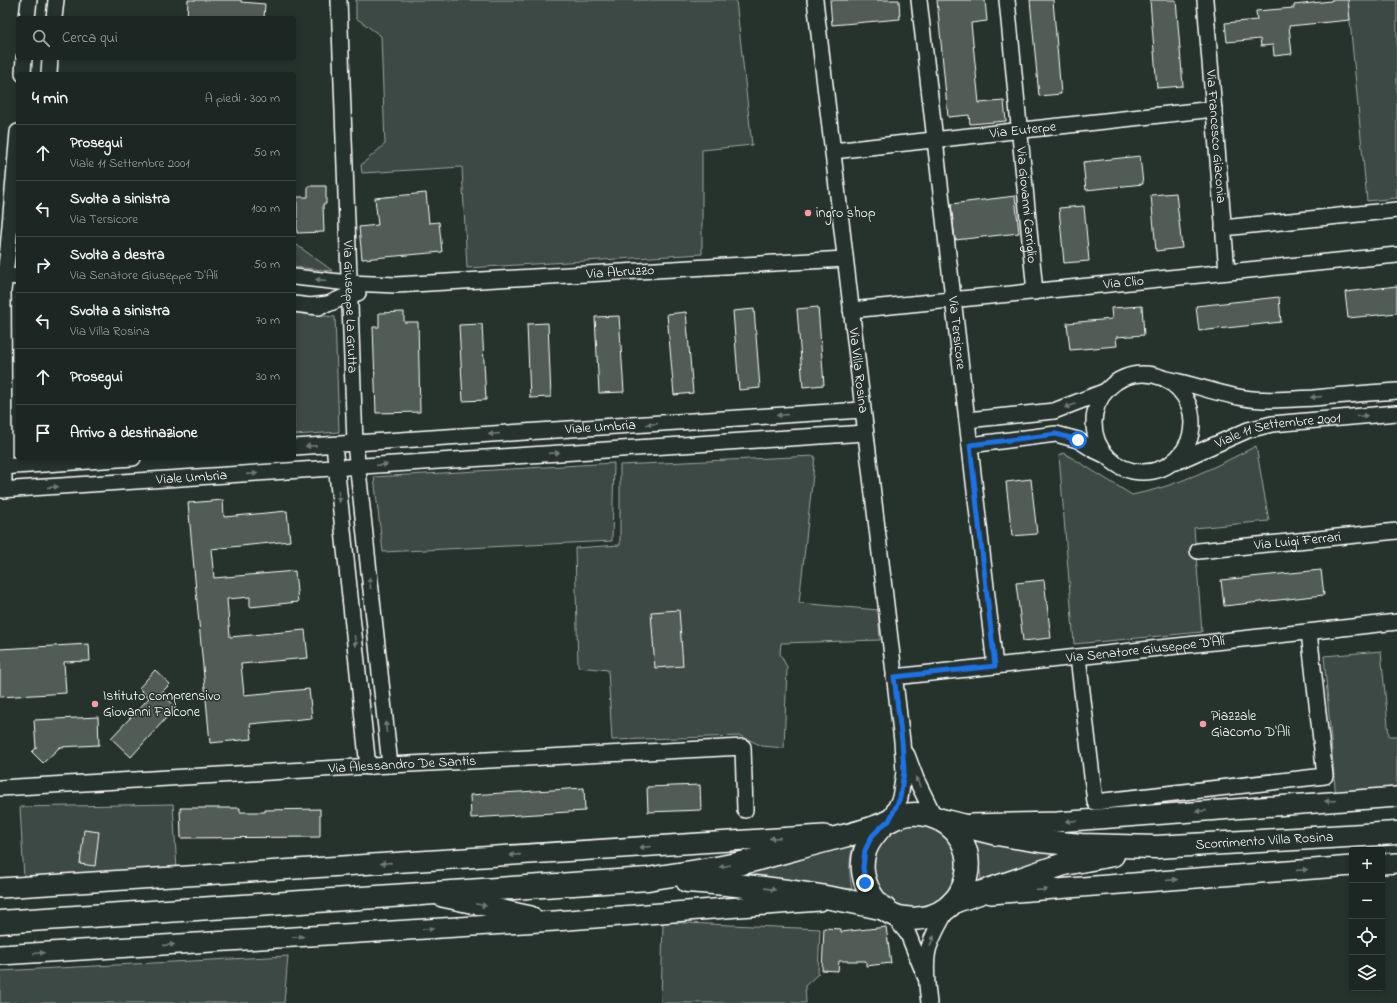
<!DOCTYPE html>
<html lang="it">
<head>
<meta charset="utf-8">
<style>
	:root { --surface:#1c2622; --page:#29322f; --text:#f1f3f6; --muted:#a0a5a5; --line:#3a4340 }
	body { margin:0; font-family:"Indie Flower",sans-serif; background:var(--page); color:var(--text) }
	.controls { position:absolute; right:12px; bottom:12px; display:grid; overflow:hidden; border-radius:4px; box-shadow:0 2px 6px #0003 }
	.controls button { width:36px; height:36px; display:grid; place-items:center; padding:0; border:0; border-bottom:1px solid var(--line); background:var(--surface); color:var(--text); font:20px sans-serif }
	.stop { position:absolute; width:12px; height:12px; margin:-9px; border:3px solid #1a73e8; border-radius:50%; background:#fff }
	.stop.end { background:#1a73e8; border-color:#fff; box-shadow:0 1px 4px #0008 }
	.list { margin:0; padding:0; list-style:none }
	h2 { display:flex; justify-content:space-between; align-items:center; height:52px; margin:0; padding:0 16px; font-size:17px }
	h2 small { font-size:13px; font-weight:400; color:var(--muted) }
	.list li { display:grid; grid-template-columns:26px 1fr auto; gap:12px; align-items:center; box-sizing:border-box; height:56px; padding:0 16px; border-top:1px solid var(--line) }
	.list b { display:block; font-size:15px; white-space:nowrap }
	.list p { margin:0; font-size:13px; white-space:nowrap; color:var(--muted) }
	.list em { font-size:13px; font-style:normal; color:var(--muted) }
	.icon { flex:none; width:22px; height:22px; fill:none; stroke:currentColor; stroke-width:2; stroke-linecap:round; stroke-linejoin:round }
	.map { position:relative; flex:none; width:1397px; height:1003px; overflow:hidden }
	.search { position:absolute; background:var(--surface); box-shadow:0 2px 6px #0003; left:16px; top:16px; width:280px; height:44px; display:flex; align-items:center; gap:10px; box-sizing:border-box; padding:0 14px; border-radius:4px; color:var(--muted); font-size:15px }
	.panel { position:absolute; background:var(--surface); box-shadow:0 2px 6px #0003; left:16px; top:72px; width:280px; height:388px; border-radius:4px }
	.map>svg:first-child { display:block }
	.green { fill:#3e4944; stroke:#9ea4a2 }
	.building { fill:#515c57; stroke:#fff }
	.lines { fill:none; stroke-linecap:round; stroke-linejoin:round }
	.minor-casing { stroke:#fff; stroke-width:18 }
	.tertiary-casing { stroke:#fff; stroke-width:22 }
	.primary-casing { stroke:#fff; stroke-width:25 }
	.minor { stroke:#26332d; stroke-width:15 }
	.tertiary { stroke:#26332d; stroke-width:19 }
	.primary { stroke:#26332d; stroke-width:22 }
	.oneway { fill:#727a76 }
	.route { stroke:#1a73e8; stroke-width:5 }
	.poi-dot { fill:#ff9aa2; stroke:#26332d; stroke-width:1.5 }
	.labels { text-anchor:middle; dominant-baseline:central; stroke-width:3; stroke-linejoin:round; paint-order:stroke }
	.street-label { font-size:14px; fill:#fff; stroke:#26332d }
	.poi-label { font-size:14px; fill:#fff; stroke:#26332d; text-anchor:start }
</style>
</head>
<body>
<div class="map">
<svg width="1397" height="1003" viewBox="0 0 1397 1003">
	<rect width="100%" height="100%" fill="#26332d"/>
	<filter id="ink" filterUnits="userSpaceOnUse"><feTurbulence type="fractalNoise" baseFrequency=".025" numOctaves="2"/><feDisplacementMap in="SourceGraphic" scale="8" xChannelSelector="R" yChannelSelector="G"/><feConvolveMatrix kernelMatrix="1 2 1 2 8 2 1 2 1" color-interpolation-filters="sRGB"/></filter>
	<g filter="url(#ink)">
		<path class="green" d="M356 0H736L752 145 702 150V254L467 268 462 167 362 173 361 165 385 144 381 36 356 18Z
			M1348 0H1397V198L1367 201Z
			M294 243 333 271 294 267Z
			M294 313 335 317 339 432 294 435Z
			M1256 446 1269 521 1194 528 1202 632 1074 644 1059 455 1064 453 1132 495C1178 486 1215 467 1256 446Z
			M815 456 799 603 878 610 880 640 781 643 780 654 787 667 784 748 762 746 741 736 612 740 608 670 578 667 575 548 620 545V465Z
			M614 463 612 541 383 552 374 477Z
			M1381 651 1389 736H1397V794L1336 799 1324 656Z
			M173 804 177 870 24 879 20 807Z
			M907 823 940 828 960 854 957 887 933 909 900 910 876 888 872 855 892 829Z
			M972 837 1068 852 993 879H981L977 848Z
			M853 846C849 861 849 875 852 889L727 875Z
			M663 922 820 929 818 974 805 986 806 1003H661Z
			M288 956 284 1003H0V971Z"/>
		<path class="building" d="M188 0H241V2L265 4 264 18H187Z
			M830 0H899L900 19 832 25Z
			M937 0H985L987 21 971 23 979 103 1004 101 1006 121 970 124 969 115 948 117Z
			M1030 0H1053L1061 94 1039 96Z
			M1150 0H1176L1183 86 1157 88Z
			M1331 0H1348L1350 20 1289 26 1292 54 1274 56 1273 45 1261 46 1260 39 1227 42 1225 23 1257 20 1256 11 1294 8V5L1331 1Z
			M1140 156 1143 184 1086 190 1083 162Z
			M308 186H326V204H323L324 232 297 233V197H308Z
			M426 193 429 223 439 222 442 252 362 259 359 227 378 225 375 198Z
			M1176 193 1182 248 1156 251 1151 195Z
			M1015 196 1019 233 955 240 951 204Z
			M1084 206 1089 261 1064 263 1059 208Z
			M1397 286V313L1348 318 1345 292Z
			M1279 297 1281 322 1199 331 1196 306Z
			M1142 306 1144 335 1116 337 1117 346 1070 350 1067 323 1112 319 1111 308Z
			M818 307 824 385 803 387 797 309Z
			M754 309 760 388 739 390 733 311Z
			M404 312V322H418L420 412 376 413 373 327H379V313Z
			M686 312 693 393 674 395 667 314Z
			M619 316 624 392 599 393 595 317Z
			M548 323 551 397 530 398 527 324Z
			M482 324 486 400 463 401 459 325Z
			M1031 479 1037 534 1012 536 1006 482Z
			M223 500 224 517 287 511 290 541 211 549 214 578 295 571 298 602 250 607V597L227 599 230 637 305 630 308 658 241 664 244 695 309 689 312 718 250 724 252 739 210 743 188 503Z
			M1321 570 1324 595 1224 606 1221 580Z
			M1044 580 1051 638 1023 641 1016 583Z
			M679 610 683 666 655 668 651 612Z
			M89 644 90 661 64 662 66 693 0 697V649Z
			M155 670 170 684 161 693 176 707 131 757 111 738 149 698 139 688Z
			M98 717 99 745 60 747 43 763 32 752 36 748 34 720Z
			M700 785 701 810 648 812 647 787Z
			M584 788 585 811 471 818 470 795Z
			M180 808H240V812H265V810L320 809V837L181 838Z
			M84 830 99 832 95 866 80 864Z
			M886 927 891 963 866 966V961H839L838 971 822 970 824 928 841 929V932Z"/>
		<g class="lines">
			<g class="minor-casing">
				<g id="minor">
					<path id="s1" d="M339 0 355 443 390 765"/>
					<path id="s2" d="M815 0 902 741 904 772 900 798 889 821"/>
					<path id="s3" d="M919 0 995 666"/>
					<path id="s4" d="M1007 0 1035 292"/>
					<path id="s5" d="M1205 0 1227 272"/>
					<path d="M27 18 29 0"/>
					<path d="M54 18 56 0"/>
					<path d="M23 74 24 58"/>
					<path d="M49 74 50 58"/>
					<path id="s6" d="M833 151 1214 109"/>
					<path d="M1223 228 1397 210"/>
					<path d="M0 275 18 277"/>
					<path id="s7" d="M294 277 349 283 396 285 845 259"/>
					<path d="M294 304 319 307"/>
					<path d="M310 306 328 304 349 295 358 293"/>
					<path id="s8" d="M851 310 1397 255"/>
					<circle cx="1143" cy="423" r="49"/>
					<path d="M1167 379C1193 384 1218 394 1244 398 1267 402 1291 399 1314 398 1342 395 1369 393 1397 391"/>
					<path d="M967 420 1054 411 1106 391"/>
					<path d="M334 445 368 767"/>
					<path d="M970 445 1056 434 1078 440 1092 449 1107 456"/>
					<path id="s9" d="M294 447 862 410"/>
					<path id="s10" d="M1176 462 1248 430 1272 424 1397 413"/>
					<path d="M0 467 133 458"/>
					<path id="s11" d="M0 490 865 433"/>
					<path d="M4 490 3 291 8 249 18 132"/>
					<path id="s12" d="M1198 551 1397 531"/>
					<path d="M1078 657 1095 802 1325 776 1309 632"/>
					<path id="s13" d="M894 677 1397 622"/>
					<path d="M907 755 916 779 935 818"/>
					<path id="s14" d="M0 788 390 765 743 747 745 810"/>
					<path d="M891 914 908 934 925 976"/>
					<path d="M929 1003C927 987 924 962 929 947 934 932 941 920 949 907"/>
				</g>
			</g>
			<g class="tertiary-casing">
				<path id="tertiary" d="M971 824 1057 822 1397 797
					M1382 864 1397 863
					M0 888 824 835
					M991 894 1352 866
					M442 897 531 916
					M0 955 555 921 819 901"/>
			</g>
			<g class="primary-casing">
				<g id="primary">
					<path id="s15" d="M941 820 997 834 1040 841 1081 845 1156 847 1397 833"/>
					<path d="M687 881C753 885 820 894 885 909"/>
					<path d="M953 902 1064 864 1113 855"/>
					<path d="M0 922 648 879C681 873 714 870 746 862 774 855 801 847 828 840 846 835 873 830 889 821 901 814 916 812 930 816 992 834 973 927 905 918 875 914 856 878 865 851 869 840 876 832 884 824"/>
				</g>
			</g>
			<use href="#minor" class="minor"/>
			<use href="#tertiary" class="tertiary"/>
			<use href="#primary" class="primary"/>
		</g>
		<defs><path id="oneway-solid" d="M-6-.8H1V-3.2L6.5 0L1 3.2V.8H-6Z"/></defs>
		<g class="oneway">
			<use href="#oneway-solid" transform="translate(321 280) rotate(-174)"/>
			<use href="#oneway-solid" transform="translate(1316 397) rotate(175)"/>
			<use href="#oneway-solid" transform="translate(1070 406) rotate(161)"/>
			<use href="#oneway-solid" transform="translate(782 415) rotate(176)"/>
			<use href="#oneway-solid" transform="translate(1362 416) rotate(-4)"/>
			<use href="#oneway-solid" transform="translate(652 424) rotate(176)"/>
			<use href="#oneway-solid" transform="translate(494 434) rotate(176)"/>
			<use href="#oneway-solid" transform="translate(311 446) rotate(176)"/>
			<use href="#oneway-solid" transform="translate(554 453) rotate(-4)"/>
			<use href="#oneway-solid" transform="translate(382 465) rotate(-4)"/>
			<use href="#oneway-solid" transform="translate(252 474) rotate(-4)"/>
			<use href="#oneway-solid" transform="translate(53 487) rotate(-4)"/>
			<use href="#oneway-solid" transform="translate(339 497) rotate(84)"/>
			<use href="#oneway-solid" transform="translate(370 583) rotate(-96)"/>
			<use href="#oneway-solid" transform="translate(355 641) rotate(84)"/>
			<use href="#oneway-solid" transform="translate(386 727) rotate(-96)"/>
			<use href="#oneway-solid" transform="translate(918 782) rotate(-115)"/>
			<use href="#oneway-solid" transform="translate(1330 801) rotate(176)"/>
			<use href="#oneway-solid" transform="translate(1201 811) rotate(176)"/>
			<use href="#oneway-solid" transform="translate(1071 821) rotate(176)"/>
			<use href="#oneway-solid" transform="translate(775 838) rotate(176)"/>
			<use href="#oneway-solid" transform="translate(645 847) rotate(176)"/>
			<use href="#oneway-solid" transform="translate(515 855) rotate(176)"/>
			<use href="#oneway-solid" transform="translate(386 863) rotate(176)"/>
			<use href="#oneway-solid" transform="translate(725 866) rotate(170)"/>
			<use href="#oneway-solid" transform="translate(1302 870) rotate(-4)"/>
			<use href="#oneway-solid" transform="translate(1172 880) rotate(-5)"/>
			<use href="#oneway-solid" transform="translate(770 889) rotate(8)"/>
			<use href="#oneway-solid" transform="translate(1042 890) rotate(-4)"/>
			<use href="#oneway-solid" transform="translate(481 905) rotate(12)"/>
			<use href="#oneway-solid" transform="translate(428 929) rotate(-4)"/>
			<use href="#oneway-solid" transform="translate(298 937) rotate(-4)"/>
			<use href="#oneway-solid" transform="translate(932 941) rotate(-68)"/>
			<use href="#oneway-solid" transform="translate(169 945) rotate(-4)"/>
			<use href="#oneway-solid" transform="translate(39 953) rotate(-4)"/>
		</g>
	</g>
	<g class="lines" filter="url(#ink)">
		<path class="route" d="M865 883 863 867 865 850 872 836 884 824 889 821 900 798 904 772 902 741 894 677 995 666 970 445 1056 434 1078 440"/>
	</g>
	<g class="poi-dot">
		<circle cx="808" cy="213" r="4"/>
		<circle cx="95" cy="704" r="4"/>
		<circle cx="1203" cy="724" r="4"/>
	</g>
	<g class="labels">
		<g class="street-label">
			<text stroke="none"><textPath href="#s6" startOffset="191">Via Euterpe</textPath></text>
			<text stroke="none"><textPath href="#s5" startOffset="137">Via Francesco Giaconia</textPath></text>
			<text stroke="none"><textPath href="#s4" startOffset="206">Via Giovanni Carriglio</textPath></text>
			<text stroke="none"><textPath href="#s7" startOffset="327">Via Abruzzo</textPath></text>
			<text stroke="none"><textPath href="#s8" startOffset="274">Via Clio</textPath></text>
			<text stroke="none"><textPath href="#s1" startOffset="307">Via Giuseppe La Grutta</textPath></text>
			<text stroke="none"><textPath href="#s3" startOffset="335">Via Tersicore</textPath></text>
			<text stroke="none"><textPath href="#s2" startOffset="373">Via Villa Rosina</textPath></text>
			<text stroke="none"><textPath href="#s9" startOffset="307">Viale Umbria</textPath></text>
			<text stroke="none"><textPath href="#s10" startOffset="108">Viale 11 Settembre 2001</textPath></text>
			<text stroke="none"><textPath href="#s11" startOffset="192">Viale Umbria</textPath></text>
			<text stroke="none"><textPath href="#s12" startOffset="100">Via Luigi Ferrari</textPath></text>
			<text stroke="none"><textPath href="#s13" startOffset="253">Via Senatore Giuseppe D'Alí</textPath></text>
			<text stroke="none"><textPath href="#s14" startOffset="403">Via Alessandro De Santis</textPath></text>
			<text stroke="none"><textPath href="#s15" startOffset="326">Scorrimento Villa Rosina</textPath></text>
		</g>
		<g class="poi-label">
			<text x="816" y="213">ingro shop</text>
			<text x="103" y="696">Istituto comprensivo<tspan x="103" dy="16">Giovanni Falcone</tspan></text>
			<text x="1211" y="716">Piazzale<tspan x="1211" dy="16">Giacomo D'Alì</tspan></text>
		</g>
	</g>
</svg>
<div class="controls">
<button>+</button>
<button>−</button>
<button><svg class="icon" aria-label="locate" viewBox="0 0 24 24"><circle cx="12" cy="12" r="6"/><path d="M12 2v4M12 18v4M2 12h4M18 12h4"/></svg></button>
<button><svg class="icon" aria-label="layers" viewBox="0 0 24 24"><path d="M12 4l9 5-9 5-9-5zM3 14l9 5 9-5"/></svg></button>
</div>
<div class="stop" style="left:1078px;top:440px"></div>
<div class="stop end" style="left:865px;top:883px"></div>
<div class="search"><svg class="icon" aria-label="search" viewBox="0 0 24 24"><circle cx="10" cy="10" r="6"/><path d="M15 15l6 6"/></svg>Cerca qui</div>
<section class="panel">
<h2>4 min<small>A piedi · 300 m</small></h2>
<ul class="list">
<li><svg class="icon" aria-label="ahead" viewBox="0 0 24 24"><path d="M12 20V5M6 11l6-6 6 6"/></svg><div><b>Prosegui</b><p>Viale 11 Settembre 2001</p></div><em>50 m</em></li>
<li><svg class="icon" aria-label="left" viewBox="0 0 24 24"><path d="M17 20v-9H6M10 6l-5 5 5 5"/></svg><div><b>Svolta a sinistra</b><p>Via Tersicore</p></div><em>100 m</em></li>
<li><svg class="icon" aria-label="right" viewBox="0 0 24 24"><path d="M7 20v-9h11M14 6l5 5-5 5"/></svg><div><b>Svolta a destra</b><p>Via Senatore Giuseppe D'Alí</p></div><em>50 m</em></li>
<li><svg class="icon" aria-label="left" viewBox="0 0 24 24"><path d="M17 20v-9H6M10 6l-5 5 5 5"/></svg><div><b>Svolta a sinistra</b><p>Via Villa Rosina</p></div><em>70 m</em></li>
<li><svg class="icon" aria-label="ahead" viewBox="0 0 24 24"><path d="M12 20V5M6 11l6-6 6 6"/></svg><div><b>Prosegui</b></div><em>30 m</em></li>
<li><svg class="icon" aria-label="arrive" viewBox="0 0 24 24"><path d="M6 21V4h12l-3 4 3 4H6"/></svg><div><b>Arrivo a destinazione</b></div></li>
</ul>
</section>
</div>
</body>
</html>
